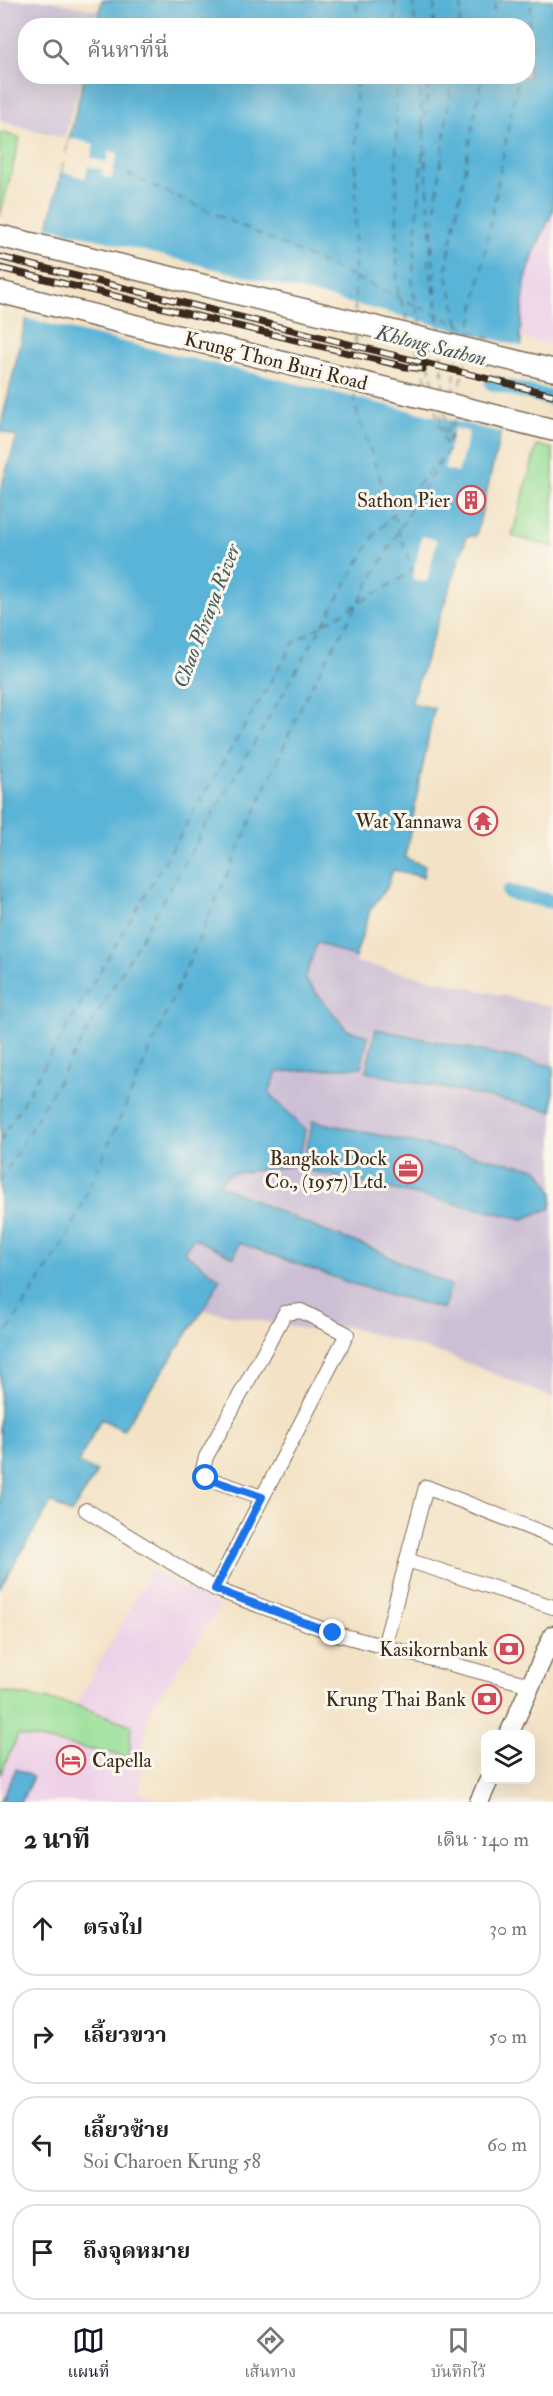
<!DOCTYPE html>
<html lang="th">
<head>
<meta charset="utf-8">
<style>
	:root { --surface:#fff; --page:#f6f6f6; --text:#222; --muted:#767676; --line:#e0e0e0; --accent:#111827 }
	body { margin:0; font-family:"IM FELL Double Pica","Noto Serif Thai",serif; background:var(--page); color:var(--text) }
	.controls { position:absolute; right:18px; bottom:18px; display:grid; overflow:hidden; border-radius:12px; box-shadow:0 6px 24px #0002 }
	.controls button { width:54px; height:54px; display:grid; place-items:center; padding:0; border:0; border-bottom:2px solid var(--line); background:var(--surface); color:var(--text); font:30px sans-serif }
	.stop { position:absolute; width:18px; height:18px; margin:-14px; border:4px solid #1a73e8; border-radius:50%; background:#fff }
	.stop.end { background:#1a73e8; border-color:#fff; box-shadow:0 2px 6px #0008 }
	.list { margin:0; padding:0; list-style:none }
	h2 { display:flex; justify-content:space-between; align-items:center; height:78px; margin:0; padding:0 24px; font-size:26px }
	h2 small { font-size:20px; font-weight:400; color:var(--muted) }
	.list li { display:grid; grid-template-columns:39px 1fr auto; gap:18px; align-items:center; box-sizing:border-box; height:96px; margin:0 12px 12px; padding:0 12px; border:2px solid var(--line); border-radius:24px }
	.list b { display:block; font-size:22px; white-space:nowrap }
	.list p { margin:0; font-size:20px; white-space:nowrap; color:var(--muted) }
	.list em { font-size:20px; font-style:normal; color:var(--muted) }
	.icon { flex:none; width:33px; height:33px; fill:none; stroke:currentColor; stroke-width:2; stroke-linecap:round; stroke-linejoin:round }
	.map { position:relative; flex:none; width:553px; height:1802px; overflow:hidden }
	.search { position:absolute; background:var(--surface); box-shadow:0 6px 24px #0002; left:18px; right:18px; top:18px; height:66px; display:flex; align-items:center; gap:15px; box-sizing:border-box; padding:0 21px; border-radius:24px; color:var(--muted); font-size:22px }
	.sheet { height:510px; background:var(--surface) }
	nav { display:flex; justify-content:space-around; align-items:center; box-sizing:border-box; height:84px; border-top:2px solid var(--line); background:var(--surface); font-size:16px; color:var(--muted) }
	nav a { display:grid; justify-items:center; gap:3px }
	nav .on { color:var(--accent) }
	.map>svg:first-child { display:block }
	.built { fill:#edd0e8 }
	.industrial { fill:#ccbed4 }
	.green { fill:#98df98; stroke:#6a845b; stroke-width:1.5 }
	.water { fill:#5ab4d7; stroke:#4a6f7a; stroke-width:1.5 }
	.pier { fill:#f3e2c5 }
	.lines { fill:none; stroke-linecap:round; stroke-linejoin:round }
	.canal { stroke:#5ab4d7; stroke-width:15 }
	.ferry { stroke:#465a5f; stroke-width:1.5; stroke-dasharray:8 6; stroke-linecap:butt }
	.street-casing { stroke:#7b6a58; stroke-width:16 }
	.secondary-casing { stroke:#7b6a58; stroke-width:21 }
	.primary-casing { stroke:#7b6a58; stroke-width:24 }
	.street { stroke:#fff; stroke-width:14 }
	.secondary { stroke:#fff; stroke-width:18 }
	.primary { stroke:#fff; stroke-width:21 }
	.rail-casing { stroke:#3b2a1e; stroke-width:7 }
	.rail { stroke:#fbf7ec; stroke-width:4.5; stroke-dasharray:14; stroke-linecap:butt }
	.route { stroke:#1a73e8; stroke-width:8 }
	.labels { text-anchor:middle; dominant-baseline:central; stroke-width:6; stroke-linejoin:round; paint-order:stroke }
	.street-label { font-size:20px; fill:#3b2a1e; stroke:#fbf7ec }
	.poi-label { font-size:20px; fill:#3b2a1e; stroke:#fbf7ec; text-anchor:end }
	.water-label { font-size:21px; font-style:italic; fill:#465a5f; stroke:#fbf7ec }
</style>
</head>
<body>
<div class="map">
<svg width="553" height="1802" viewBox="0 0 553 1802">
	<rect width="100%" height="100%" fill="#fbf7ec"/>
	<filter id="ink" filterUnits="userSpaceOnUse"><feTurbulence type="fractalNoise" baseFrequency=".0167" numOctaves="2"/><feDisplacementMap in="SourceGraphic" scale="12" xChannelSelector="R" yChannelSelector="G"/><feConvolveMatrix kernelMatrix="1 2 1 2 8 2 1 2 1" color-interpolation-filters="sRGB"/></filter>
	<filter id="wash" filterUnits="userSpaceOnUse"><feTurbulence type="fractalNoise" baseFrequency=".008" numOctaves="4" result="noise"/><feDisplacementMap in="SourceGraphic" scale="24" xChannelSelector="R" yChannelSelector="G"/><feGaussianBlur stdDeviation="1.35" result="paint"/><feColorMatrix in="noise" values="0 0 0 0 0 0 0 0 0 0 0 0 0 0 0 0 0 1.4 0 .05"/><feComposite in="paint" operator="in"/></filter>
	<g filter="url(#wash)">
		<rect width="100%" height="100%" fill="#f3e2c5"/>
		<path class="built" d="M553 211V345L520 337 525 282 535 250Z
			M151 1571 220 1607 150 1709 146 1729 139 1792 161 1802H0V1691L75 1705Z"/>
		<path class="industrial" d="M0 0H45L100 11 96 25 26 26V76L82 77 64 138 0 121Z
			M317 942 355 958V962L553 1007V1398L450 1356 344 1326 315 1331 203 1310 220 1279 184 1252 193 1238 239 1243 306 1267 321 1230 219 1186 229 1174 298 1165 305 1130 269 1093 278 1072 347 1030 305 979Z"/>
		<path class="green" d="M0 132 20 138 0 216Z
			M537 445 553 449V547L512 536Z
			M0 1691 75 1705 131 1725 129 1757 18 1735 0 1775Z"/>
		<path class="water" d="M102 0H553V211L535 250 525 282 520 337 522 344 476 536H467L411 703 434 708 405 858 425 866 423 877 393 870 388 886 370 910 355 958 317 942 305 979 347 1030 368 1036 361 1067 277 1072 269 1093 305 1130 298 1165 229 1174 219 1185 321 1230 371 1248 451 1286 443 1309 353 1284 239 1243 234 1257 193 1238 184 1252 220 1279 203 1310 123 1430 101 1419 78 1463 97 1472 71 1514 51 1502 0 1588V490L17 437 0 431V429L84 77 528 76V26L97 25Z
			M376 1029 553 1066V1111L366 1072Z
			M313 1121 538 1169 553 1192 551 1208 523 1219 302 1169Z
			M16 1769 33 1777 21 1802H0Z"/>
		<path class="pier" d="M70 138 94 144 91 158 106 162 109 151 118 153 111 179 102 176 103 170 88 166 85 178 62 172 64 163 61 162 63 154H66Z
			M45 226 524 347 504 433 23 318Z
			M454 428 469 432 458 473 444 469Z
			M422 536 437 540 427 582 412 579Z"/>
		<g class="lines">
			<path class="canal" d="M492 383 553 399
				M509 892 553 902"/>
			<path class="ferry" d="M395 0V26
				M413 0 415 26
				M357 26V0
				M433 26 435 0
				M459 26 462 0
				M491 26 496 0
				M528 27 532 0
				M396 76 397 287 409 326
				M419 76 439 333
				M424 133 429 76
				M114 168 492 340
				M432 236 452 76
				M431 244 429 264 435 296
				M355 312 356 76
				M438 312 441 334
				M421 327 412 284 423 147
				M458 338 459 324 446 271 482 76
				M469 338 518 76
				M416 347 429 389
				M426 349 435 391
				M440 353 444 393
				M442 354 444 385
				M355 372V332
				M453 395 456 358
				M458 397 466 358
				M435 410 447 449
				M445 412 448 443
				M440 413 446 441
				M450 441 455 417
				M0 1141 294 642 413 571 355 407V392
				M0 1182 374 536 444 455
				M0 1343 68 1236 306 696 415 502 448 451 451 414"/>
		</g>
	</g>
	<g filter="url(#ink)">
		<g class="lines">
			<g class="street-casing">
				<path id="street" d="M86 1510 215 1589 333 1633 530 1685
					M407 1560 553 1607
					M215 1589 347 1334 301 1311 285 1313 206 1457 203 1469 206 1478 262 1497
					M384 1647 426 1487 553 1537"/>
			</g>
			<g class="secondary-casing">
				<path id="secondary" d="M509 1734 553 1635
					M479 1802 489 1780"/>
			</g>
			<g class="primary-casing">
				<path id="primary" d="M0 236 553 370
					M0 292 553 430"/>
			</g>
			<use href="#street" class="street"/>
			<use href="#secondary" class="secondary"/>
			<use href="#primary" class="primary"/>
			<g class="rail-casing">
				<path id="rail" d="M0 257 553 395
					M0 268 406 367 423 369"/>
			</g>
			<use href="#rail" class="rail"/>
		</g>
	</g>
	<g class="lines" filter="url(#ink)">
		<path class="route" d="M206 1478 262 1497 215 1589 333 1633"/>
	</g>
	<defs>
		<g id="building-ring" transform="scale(1.5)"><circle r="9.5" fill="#fbf7ec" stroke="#d1495b" stroke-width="1.5"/><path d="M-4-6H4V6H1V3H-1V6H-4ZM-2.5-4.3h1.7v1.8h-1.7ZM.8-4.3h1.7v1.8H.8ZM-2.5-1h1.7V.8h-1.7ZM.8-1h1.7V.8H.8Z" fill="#d1495b"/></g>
		<g id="temple-ring" transform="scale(1.5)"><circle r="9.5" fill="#fbf7ec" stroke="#d1495b" stroke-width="1.5"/><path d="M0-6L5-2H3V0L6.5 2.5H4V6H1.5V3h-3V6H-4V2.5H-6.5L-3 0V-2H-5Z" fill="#d1495b"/></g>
		<g id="office-ring" transform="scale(1.5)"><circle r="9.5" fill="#fbf7ec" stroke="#d1495b" stroke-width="1.5"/><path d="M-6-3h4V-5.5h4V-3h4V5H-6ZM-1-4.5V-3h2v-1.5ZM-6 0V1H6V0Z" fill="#d1495b"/></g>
		<g id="bank-ring" transform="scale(1.5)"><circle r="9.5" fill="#fbf7ec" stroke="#d1495b" stroke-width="1.5"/><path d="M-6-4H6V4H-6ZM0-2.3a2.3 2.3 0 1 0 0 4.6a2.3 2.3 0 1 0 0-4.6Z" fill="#d1495b"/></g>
		<g id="hotel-ring" transform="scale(1.5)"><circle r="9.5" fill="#fbf7ec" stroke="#d1495b" stroke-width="1.5"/><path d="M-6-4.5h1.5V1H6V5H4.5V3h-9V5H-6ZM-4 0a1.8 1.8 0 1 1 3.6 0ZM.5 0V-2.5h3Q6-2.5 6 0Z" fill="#d1495b"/></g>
	</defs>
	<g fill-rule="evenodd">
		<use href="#building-ring" x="471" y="500"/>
		<use href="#temple-ring" x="483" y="821"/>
		<use href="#office-ring" x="408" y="1169"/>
		<use href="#bank-ring" x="509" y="1649"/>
		<use href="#bank-ring" x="487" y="1699"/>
		<use href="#hotel-ring" x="71" y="1760"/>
	</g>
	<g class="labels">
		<g class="street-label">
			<text transform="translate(276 361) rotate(14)">Krung Thon Buri Road</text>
		</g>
		<g class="poi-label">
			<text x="450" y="500">Sathon Pier</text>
			<text x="462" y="821">Wat Yannawa</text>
			<text x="387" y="1158">Bangkok Dock<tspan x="387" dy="23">Co., (1957) Ltd.</tspan></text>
			<text x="488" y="1649">Kasikornbank</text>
			<text x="466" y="1699">Krung Thai Bank</text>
			<text x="92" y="1760" text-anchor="start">Capella</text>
		</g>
		<g class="water-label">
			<text transform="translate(431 346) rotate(14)">Khlong Sathon</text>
			<text transform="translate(207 616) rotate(-69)">Chao Phraya River</text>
		</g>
	</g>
</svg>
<div class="controls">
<button><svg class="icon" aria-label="layers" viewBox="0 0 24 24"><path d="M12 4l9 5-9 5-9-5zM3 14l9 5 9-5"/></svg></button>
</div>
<div class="stop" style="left:206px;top:1478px"></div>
<div class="stop end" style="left:333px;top:1633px"></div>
<div class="search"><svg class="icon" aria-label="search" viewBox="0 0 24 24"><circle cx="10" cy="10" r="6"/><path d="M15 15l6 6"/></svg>ค้นหาที่นี่</div>
</div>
<section class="sheet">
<h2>2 นาที<small>เดิน · 140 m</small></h2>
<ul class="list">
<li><svg class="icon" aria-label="ahead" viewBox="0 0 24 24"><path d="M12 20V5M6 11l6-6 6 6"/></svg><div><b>ตรงไป</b></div><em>30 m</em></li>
<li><svg class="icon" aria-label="right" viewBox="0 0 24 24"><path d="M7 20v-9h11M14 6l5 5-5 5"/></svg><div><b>เลี้ยวขวา</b></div><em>50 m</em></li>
<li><svg class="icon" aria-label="left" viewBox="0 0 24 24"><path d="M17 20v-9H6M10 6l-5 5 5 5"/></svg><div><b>เลี้ยวซ้าย</b><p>Soi Charoen Krung 58</p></div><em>60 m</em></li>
<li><svg class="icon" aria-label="arrive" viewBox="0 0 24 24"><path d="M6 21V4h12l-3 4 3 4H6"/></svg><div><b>ถึงจุดหมาย</b></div></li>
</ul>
</section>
<nav>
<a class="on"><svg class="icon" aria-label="map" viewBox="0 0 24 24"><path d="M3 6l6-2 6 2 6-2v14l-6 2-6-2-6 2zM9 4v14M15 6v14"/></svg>แผนที่</a>
<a><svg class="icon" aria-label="directions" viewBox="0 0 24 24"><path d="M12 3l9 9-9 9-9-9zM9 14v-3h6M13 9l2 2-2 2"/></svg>เส้นทาง</a>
<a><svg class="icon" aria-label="saved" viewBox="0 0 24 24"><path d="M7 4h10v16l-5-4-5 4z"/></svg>บันทึกไว้</a>
</nav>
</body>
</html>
